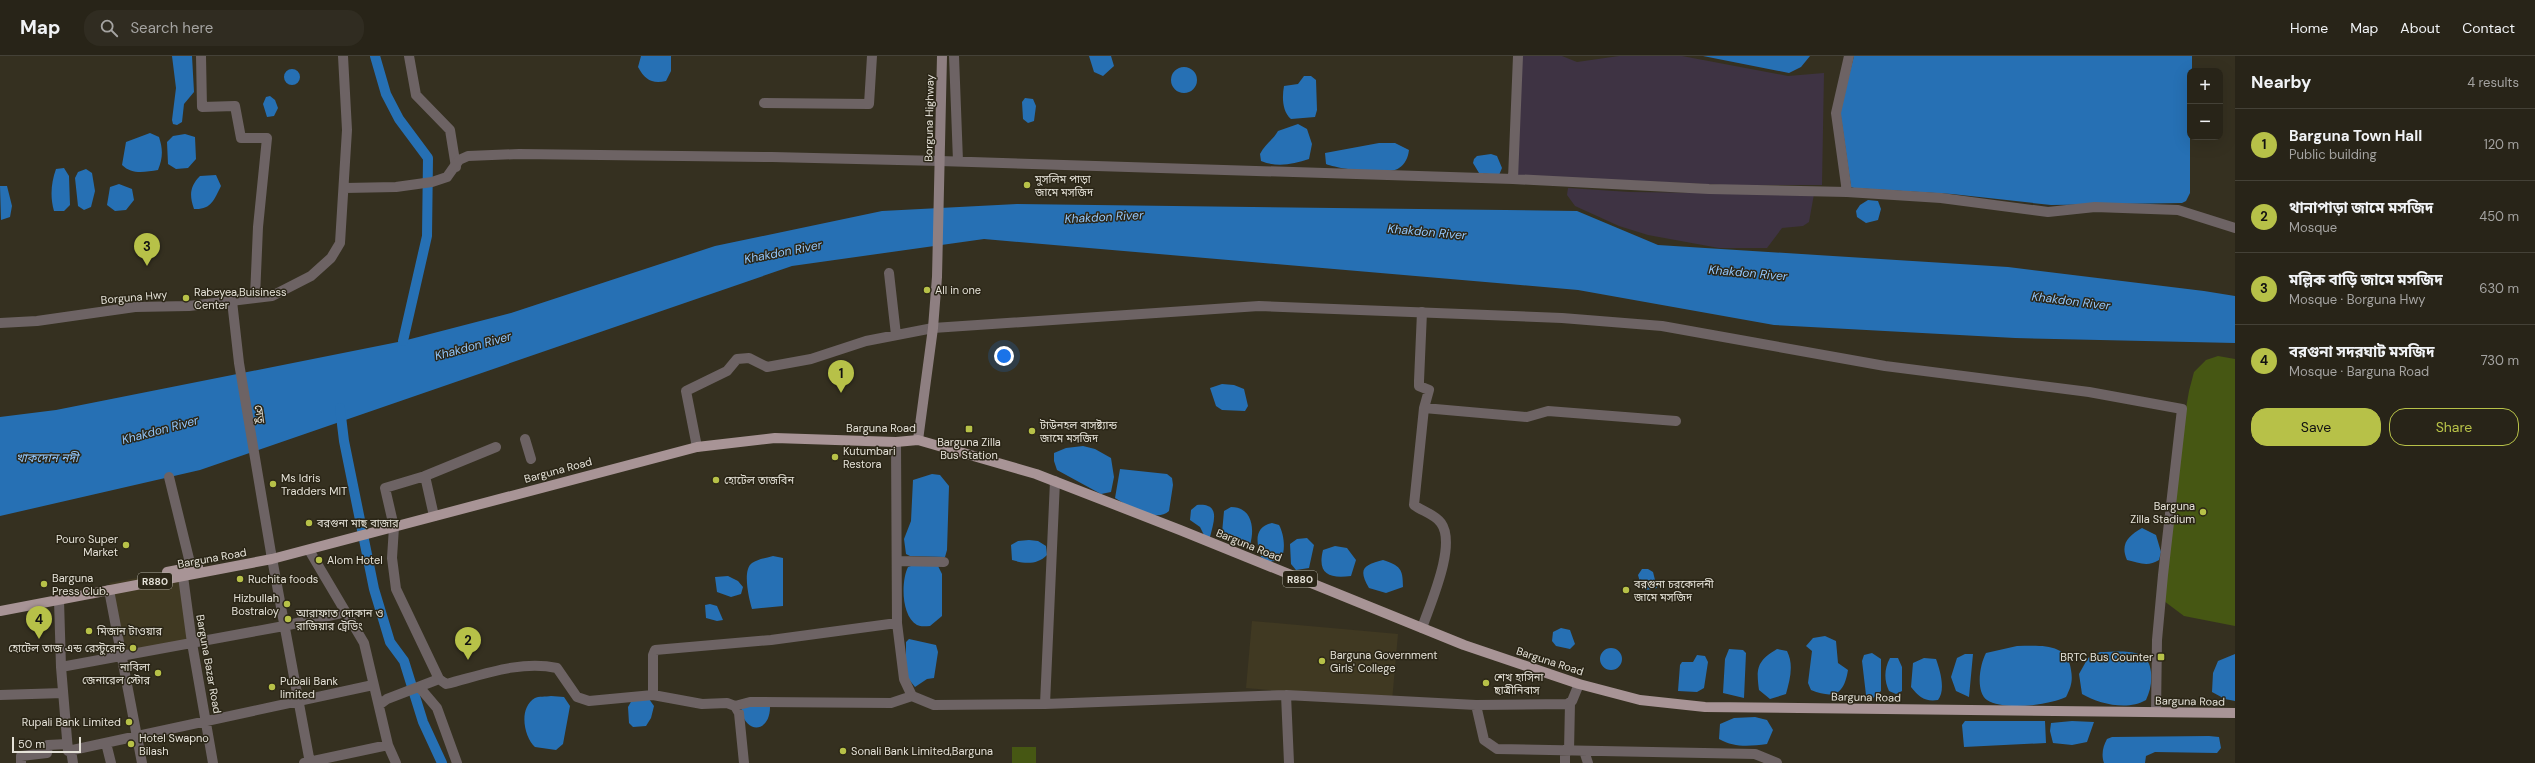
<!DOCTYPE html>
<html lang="en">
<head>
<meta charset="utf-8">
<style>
	:root { --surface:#282418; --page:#302c21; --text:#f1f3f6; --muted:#a5a4a2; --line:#444137; --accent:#b7c148 }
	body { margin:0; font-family:"DM Sans","Noto Sans Bengali",sans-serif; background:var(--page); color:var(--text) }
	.controls { position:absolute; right:12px; top:12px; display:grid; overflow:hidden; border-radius:8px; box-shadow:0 4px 16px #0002 }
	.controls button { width:36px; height:36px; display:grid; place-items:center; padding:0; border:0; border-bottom:1px solid var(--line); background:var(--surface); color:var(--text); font:20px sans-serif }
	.scale { position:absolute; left:12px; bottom:10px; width:69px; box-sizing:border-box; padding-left:4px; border:2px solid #e5e2d8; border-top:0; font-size:11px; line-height:14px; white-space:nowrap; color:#e5e2d8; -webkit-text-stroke:3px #2b2617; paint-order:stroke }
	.you { position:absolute; left:1004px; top:300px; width:14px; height:14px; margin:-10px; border:3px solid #fff; border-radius:50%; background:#1a73e8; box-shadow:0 0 0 6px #1a73e833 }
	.badge { display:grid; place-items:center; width:26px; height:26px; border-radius:50%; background:var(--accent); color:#111; font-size:13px; font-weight:700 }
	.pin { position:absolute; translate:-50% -33px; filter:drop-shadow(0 1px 2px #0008) }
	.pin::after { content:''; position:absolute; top:21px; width:14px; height:12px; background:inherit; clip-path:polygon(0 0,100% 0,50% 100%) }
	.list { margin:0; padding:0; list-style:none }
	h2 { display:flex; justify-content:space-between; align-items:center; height:52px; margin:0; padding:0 16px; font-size:17px }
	h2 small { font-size:13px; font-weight:400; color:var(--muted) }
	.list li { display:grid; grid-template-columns:26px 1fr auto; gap:12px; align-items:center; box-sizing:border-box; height:72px; padding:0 16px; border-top:1px solid var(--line) }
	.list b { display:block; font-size:15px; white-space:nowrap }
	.list p { margin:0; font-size:13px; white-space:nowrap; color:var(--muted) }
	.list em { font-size:13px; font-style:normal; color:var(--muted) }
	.actions { display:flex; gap:8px; padding:12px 16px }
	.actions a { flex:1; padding:9px 0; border:1px solid var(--accent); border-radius:16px; text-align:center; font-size:14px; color:var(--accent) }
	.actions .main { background:var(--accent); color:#111 }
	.icon { flex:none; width:22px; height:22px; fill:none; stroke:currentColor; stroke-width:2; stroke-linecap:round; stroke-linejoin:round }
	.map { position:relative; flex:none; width:2235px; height:707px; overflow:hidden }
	header { display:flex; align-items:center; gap:24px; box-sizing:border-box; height:56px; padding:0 20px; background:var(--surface); border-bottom:1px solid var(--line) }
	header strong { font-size:19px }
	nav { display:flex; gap:22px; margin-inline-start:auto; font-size:14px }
	.search { width:280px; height:36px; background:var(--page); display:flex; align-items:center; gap:10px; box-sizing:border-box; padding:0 14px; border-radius:16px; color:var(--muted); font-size:15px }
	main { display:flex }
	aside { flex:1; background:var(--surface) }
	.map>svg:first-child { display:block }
	.built { fill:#403922 }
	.industrial { fill:#3e3343 }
	.green { fill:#465713 }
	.water { fill:#2670b4 }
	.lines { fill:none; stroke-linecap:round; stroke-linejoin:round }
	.canal { stroke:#2670b4; stroke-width:10 }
	.minor { stroke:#6d6364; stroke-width:10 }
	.tertiary { stroke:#6d6364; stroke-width:10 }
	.secondary { stroke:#8e7f81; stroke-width:10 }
	.primary { stroke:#a89496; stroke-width:10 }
	.poi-dot { fill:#b7c148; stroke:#2b2617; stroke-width:1.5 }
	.labels { text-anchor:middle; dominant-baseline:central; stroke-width:3; stroke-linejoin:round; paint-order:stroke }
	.shield { fill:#2b2617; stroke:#adaa9e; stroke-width:1 }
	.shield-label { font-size:10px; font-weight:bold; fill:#e5e2d8 }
	.street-label { font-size:11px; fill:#e5e2d8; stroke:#2b2617 }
	.poi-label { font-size:11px; fill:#e5e2d8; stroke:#2b2617; text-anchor:start }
	.water-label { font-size:12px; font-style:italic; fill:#92c7fd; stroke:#2b2617 }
</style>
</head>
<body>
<header>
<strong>Map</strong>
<div class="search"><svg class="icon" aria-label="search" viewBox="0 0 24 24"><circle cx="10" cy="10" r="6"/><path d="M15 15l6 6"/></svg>Search here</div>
<nav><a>Home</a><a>Map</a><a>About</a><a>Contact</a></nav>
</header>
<main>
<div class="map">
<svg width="2235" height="707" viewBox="0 0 2235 707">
	<rect width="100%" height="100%" fill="#353020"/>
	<path class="built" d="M182 514 191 586 123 600 109 527Z
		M1252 565 1398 578 1392 645 1246 632Z"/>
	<path class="industrial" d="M1518 0H1562L1577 6 1619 0H1682L1788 20 1824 17 1822 129H1725L1514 119Z
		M1568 132 1630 136 1814 138 1809 166 1803 170 1782 172 1767 192H1719L1648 179 1619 170 1575 150 1567 139Z"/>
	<path class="green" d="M2218 300 2235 303V570L2184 560 2164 545 2176 410 2189 335 2194 316 2206 304Z
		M1012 691H1036V707H1012Z"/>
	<path class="water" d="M172 0H192L194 36 184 48 182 66 177 69 173 68 172 64 176 32Z
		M641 0H671V15L666 25C652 28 645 24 638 11Z
		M1089 0H1111L1114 10 1103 20 1094 16Z
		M1703 0H1810L1801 11 1789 17Z
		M1854 0H2192V15H2190V137L2186 145 2182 147 2051 149 1952 138 1854 132 1851 131 1840 54Z
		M1171 24a13 13 0 1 1 26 0a13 13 0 1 1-26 0Z
		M284 21a8 8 0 1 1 16 0a8 8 0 1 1-16 0Z
		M1304 20H1311L1316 24 1317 54 1315 61 1291 63C1282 55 1282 41 1284 30L1298 28Z
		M270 40 275 44 278 52 274 60 267 61 263 48 266 41Z
		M1025 42 1033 43 1036 50 1034 65 1028 67 1023 63 1022 46Z
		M1298 68 1307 73 1312 88 1309 103C1293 108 1278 112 1261 105L1260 98C1265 88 1273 84 1278 75Z
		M150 77 159 81C163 93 163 102 158 114 145 116 132 119 122 109L126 86Z
		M185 78 195 81 196 103 188 112 176 113 168 108 167 86 173 80Z
		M1379 87H1395L1409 94C1408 102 1405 108 1399 112 1388 120 1338 113 1326 108L1325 97Z
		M1491 98 1497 100 1502 112 1499 119 1479 117 1473 107 1474 103 1477 100Z
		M64 112 69 120 70 149 64 155H54C50 141 51 127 56 113Z
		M86 113 92 117 95 135 91 151 84 154 78 150 75 122 78 116Z
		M216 119 221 130C214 144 211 154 194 153 189 139 190 130 200 120Z
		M119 128 132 133 134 144 126 154 115 155 107 149 110 131Z
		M0 130H7L12 150 10 161 1 164Z
		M1868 144 1878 145 1881 153 1878 164 1866 167 1857 161 1856 155 1860 149Z
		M1017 148 1577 155 1658 189 2008 211 2204 235 2235 240V287L2015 282 1774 269 1578 234 984 183 792 210 200 414 0 460V361L56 354 403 285 511 257 715 190 882 155Z
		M1222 328 1234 329 1244 333 1248 350 1245 355 1222 354 1216 350 1210 332Z
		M1083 390 1095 393 1111 402 1114 421 1111 436 1101 438 1057 414 1054 405V397L1066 392Z
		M1120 413 1167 418 1172 422 1173 429 1169 455C1156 467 1128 450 1115 442Z
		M932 418 940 419 949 430 947 494 945 501 910 500 906 498 904 483 911 465 913 424Z
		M1197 449C1221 447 1214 465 1210 481H1205L1200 471 1190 464 1191 454Z
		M1231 451C1252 451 1255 472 1250 489 1237 493 1231 487 1222 477L1224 455Z
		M1272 467 1279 469C1284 478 1286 494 1281 503L1270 506 1261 501C1256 486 1254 471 1272 467Z
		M2142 472 2156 479 2161 496 2159 504C2148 511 2139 507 2127 504 2120 488 2128 480 2142 472Z
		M1307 482 1314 489 1309 512 1296 514 1291 508 1290 488 1297 483Z
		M1029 484 1038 485 1046 490 1047 499C1037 509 1025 508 1012 504L1011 489 1018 485Z
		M1335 490 1347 492 1356 504 1351 520C1329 523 1317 518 1323 494Z
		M773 500 783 502V550L752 553C749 543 742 514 752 507 758 503 766 502 773 500Z
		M1383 504C1400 510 1403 512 1403 531L1386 537 1369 532C1358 513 1363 509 1383 504Z
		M914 509 938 510 942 518V560L930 570C926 570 921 571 917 569 901 560 901 525 908 511Z
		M1642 513H1648L1653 516 1657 532 1646 534 1641 530 1638 519Z
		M728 520 738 525 743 531 741 538 731 541 717 536 715 521Z
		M710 548 717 550 723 564 717 565 706 562 705 549Z
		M1561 572 1570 574 1575 588 1570 593 1556 590 1552 585 1553 576Z
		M1825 580 1836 585 1838 607 1848 614C1844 639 1834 643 1811 634L1808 627 1812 595 1806 590 1813 582Z
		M909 583 936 589 938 596 934 622 927 623 915 631 906 620V586Z
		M2017 590C2039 590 2068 586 2071 614 2073 625 2071 631 2066 641 2050 649 2003 655 1987 644 1975 635 1980 608 1986 597Z
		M1600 603a11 11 0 1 1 22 0a11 11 0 1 1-22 0Z
		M1729 593 1743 594 1746 597 1744 642 1723 637 1725 603Z
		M1777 593 1787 595C1794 609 1790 623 1786 638L1770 643 1759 634C1756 612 1757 605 1777 593Z
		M2100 596C2120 596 2149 590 2151 616 2152 627 2150 635 2146 644 2128 655 2099 648 2082 638L2079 618 2088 602Z
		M1872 597 1881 603V635L1873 642 1866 639 1862 605 1864 599Z
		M1965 598H1973L1969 641 1956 635 1951 621 1957 602Z
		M2235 598V645L2225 643 2212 636 2213 617 2218 605Z
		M1697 599 1705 600 1708 606 1704 632 1697 636 1678 635 1680 609 1682 606H1693Z
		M1890 602H1898L1902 611V635L1896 638 1889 635C1884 624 1884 613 1890 602Z
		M1924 602 1936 603C1940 614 1946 634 1938 644 1925 646 1919 641 1911 631L1913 607Z
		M551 640 564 641 570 650 563 688 556 694 535 691C524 681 518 652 535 642 538 640 546 641 551 640Z
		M649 643 654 650 651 662 646 670 633 671 629 667 628 651 632 644Z
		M744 647 770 651C770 675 748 680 741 655Z
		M1755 661 1767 664 1773 674 1767 688C1750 690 1735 692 1719 683L1720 668 1734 662Z
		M1965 665H2045L2046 687 1964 691 1962 669Z
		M2072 665 2094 666 2087 686 2072 689 2053 687 2050 675 2051 667Z
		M2209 680 2219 681 2221 692 2217 697 2155 696 2146 700 2145 707H2104C2101 699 2103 690 2107 683L2112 681Z"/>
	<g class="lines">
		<path class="canal" d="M375 0 386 38 399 63 428 102 427 180 403 285
			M340 352 344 385 374 533 390 586 404 605 423 666 442 707"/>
		<path class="minor" d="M201 0 202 51 235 50 241 82H267L258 171 255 241
			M409 0 416 39 450 74 456 111
			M954 0 958 105
			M764 47 869 48 872 0
			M940 105 1513 123 1709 133 1847 136 1941 142 2048 156 2095 151 2178 154 2235 172
			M1513 123 1518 0
			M1847 136 1836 57 1849 0
			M889 217 896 279
			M1424 352 1527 361 1548 355 1676 365
			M525 383 531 403
			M896 386 897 567 904 623 912 640 934 649 1045 648 1286 639 1476 649 1567 648 1572 645 1579 628
			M697 391 686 335 727 315 737 303 749 302 767 311 811 303 866 285 933 272
			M425 420 385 432 394 471 392 502 396 533 439 623 446 628C482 619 520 604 557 612L577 641 589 645 653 639 702 648 727 647 735 650 739 657 744 707
			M169 421 191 511
			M434 460 425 420 496 391
			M309 494 364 587 388 689 396 707
			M271 497 310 707
			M897 505 944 506
			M182 513 192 587 213 707
			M109 534 142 707
			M59 544 61 611 68 695 373 629
			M1422 572C1430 548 1457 489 1441 467 1436 459 1422 455 1414 449L1424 352 1429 334 1419 330V325L1422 256
			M61 611 284 570 346 556
			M420 632 437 652 457 707
			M0 639 63 637
			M653 639V599L655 594 771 584 897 567
			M1286 639 1289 707
			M1045 648 1055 425
			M379 649 387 643 439 623
			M1476 649 1484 684 1497 693 1755 698 1777 707
			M735 650 750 646 891 647 912 640
			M106 687 111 707
			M71 694 73 707
			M1565 694V707
			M1569 695 1570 647
			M1584 695 1588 707
			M21 707V700L47 697 48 689 67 688
			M304 707 388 689"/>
		<path class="tertiary" d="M345 132 396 131 432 126 447 121 459 104 468 100 519 98 772 101 940 105
			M232 245 239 307 271 497
			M0 267 37 265 135 251 189 250 272 240 311 220 331 202 340 187 347 74 343 0
			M933 272 1259 250 1562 262 1662 270 1885 310 2089 336 2182 353 2163 519 2157 584 2156 656"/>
		<path class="secondary" d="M918 384 933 272 937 221 942 0"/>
		<path class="primary" d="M167 516 198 510
			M0 555 272 503 697 391 775 382 896 386 918 384 1036 418 1180 474 1464 589 1579 628 1640 644 1705 651 2235 657"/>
	</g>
	<g class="poi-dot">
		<circle cx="1027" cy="129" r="4"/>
		<circle cx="927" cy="234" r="4"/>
		<circle cx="186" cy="242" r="4"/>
		<rect x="965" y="369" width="8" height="8" rx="2"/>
		<circle cx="1032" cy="375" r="4"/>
		<circle cx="835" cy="401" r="4"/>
		<circle cx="716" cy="424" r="4"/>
		<circle cx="273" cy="428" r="4"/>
		<circle cx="2203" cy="456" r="4"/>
		<circle cx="309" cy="467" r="4"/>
		<circle cx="126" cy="489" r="4"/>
		<circle cx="319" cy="504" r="4"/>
		<circle cx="240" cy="523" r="4"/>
		<circle cx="44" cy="528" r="4"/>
		<circle cx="1626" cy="534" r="4"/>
		<circle cx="287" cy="548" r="4"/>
		<circle cx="288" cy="563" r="4"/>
		<circle cx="89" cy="575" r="4"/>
		<circle cx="133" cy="592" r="4"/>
		<rect x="2157" y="597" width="8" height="8" rx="2"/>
		<circle cx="1322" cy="605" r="4"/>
		<circle cx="158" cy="617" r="4"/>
		<circle cx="1486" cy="627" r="4"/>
		<circle cx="272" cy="631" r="4"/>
		<circle cx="129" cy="666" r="4"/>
		<circle cx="131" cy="688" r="4"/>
		<circle cx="843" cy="695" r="4"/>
	</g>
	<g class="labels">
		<g class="shield">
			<rect x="1283" y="515" width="34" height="16" rx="3"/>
			<rect x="138" y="517" width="34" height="16" rx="3"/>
		</g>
		<g class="shield-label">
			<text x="1300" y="523">R880</text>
			<text x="155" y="525">R880</text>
		</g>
		<g class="street-label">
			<text transform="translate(929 62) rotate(-89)">Borguna Highway</text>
			<text transform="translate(134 241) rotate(-5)">Borguna Hwy</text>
			<text transform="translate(260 358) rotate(81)">সেতু</text>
			<text x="881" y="372">Barguna Road</text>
			<text transform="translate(558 414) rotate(-15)">Barguna Road</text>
			<text transform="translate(1249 489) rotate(22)">Barguna Road</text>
			<text transform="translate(212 502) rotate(-10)">Barguna Road</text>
			<text transform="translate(1550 605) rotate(18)">Barguna Road</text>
			<text transform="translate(209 608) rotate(80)">Barguna Bazar Road</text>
			<text transform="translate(1866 641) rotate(1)">Barguna Road</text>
			<text transform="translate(2190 645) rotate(1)">Barguna Road</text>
		</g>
		<g class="poi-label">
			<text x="1035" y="123">মুসলিম পাড়া<tspan x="1035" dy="13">জামে মসজিদ</tspan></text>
			<text x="935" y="234">All in one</text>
			<text x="194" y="236">Rabeyea,Buisiness<tspan x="194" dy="13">Center</tspan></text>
			<text x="1040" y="369">টাউনহল বাসষ্ট্যান্ড<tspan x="1040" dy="13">জামে মসজিদ</tspan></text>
			<text x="969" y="386" text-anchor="middle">Barguna Zilla<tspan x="969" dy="13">Bus Station</tspan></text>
			<text x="843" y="395">Kutumbari<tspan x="843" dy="13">Restora</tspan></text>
			<text x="281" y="422">Ms Idris<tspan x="281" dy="13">Tradders MIT</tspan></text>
			<text x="724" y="424">হোটেল তাজবিন</text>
			<text x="2195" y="450" text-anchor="end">Barguna<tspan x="2195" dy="13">Zilla Stadium</tspan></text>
			<text x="317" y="467">বরগুনা মাছ বাজার</text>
			<text x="118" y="483" text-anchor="end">Pouro Super<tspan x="118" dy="13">Market</tspan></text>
			<text x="327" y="504">Alom Hotel</text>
			<text x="52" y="522">Barguna<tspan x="52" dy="13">Press Club.</tspan></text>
			<text x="248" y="523">Ruchita foods</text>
			<text x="1634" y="528">বরগুনা চরকোলনী<tspan x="1634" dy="13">জামে মসজিদ</tspan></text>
			<text x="279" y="542" text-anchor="end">Hizbullah<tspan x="279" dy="13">Bostraloy</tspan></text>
			<text x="296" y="557">আরাফাত দোকান ও<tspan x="296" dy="13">রাজিয়ার ট্রেডিং</tspan></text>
			<text x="97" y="575">মিজান টাওয়ার</text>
			<text x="125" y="592" text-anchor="end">হোটেল তাজ এন্ড রেস্টুরেন্ট</text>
			<text x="1330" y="599">Barguna Government<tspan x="1330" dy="13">Girls' College</tspan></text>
			<text x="2153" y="601" text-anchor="end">BRTC Bus Counter</text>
			<text x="150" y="611" text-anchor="end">নাবিলা<tspan x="150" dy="13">জেনারেল স্টোর</tspan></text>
			<text x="1494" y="621">শেখ হাসিনা<tspan x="1494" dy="13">ছাত্রীনিবাস</tspan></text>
			<text x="280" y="625">Pubali Bank<tspan x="280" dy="13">limited</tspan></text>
			<text x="121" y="666" text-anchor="end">Rupali Bank Limited</text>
			<text x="139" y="682">Hotel Swapno<tspan x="139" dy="13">Bilash</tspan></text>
			<text x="851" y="695">Sonali Bank Limited,Barguna</text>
		</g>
		<g class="water-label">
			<text transform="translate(1104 161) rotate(-3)">Khakdon River</text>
			<text transform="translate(1427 176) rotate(5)">Khakdon River</text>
			<text transform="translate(783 196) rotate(-11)">Khakdon River</text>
			<text transform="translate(1748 217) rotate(5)">Khakdon River</text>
			<text transform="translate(2071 245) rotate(7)">Khakdon River</text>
			<text transform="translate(473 290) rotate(-15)">Khakdon River</text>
			<text transform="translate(160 374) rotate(-15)">Khakdon River</text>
			<text x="47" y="402">খাকদোন নদী</text>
		</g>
	</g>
</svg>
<div class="controls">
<button>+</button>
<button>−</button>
</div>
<div class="scale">50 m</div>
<div class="you"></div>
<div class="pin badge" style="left:841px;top:337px">1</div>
<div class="pin badge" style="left:468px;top:604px">2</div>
<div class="pin badge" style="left:147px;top:210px">3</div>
<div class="pin badge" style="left:39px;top:583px">4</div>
</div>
<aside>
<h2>Nearby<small>4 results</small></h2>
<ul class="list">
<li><span class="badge">1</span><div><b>Barguna Town Hall</b><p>Public building</p></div><em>120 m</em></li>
<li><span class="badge">2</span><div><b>থানাপাড়া জামে মসজিদ</b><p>Mosque</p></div><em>450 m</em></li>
<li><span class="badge">3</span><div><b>মল্লিক বাড়ি জামে মসজিদ</b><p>Mosque · Borguna Hwy</p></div><em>630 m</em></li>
<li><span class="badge">4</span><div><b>বরগুনা সদরঘাট মসজিদ</b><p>Mosque · Barguna Road</p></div><em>730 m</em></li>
</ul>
<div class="actions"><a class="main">Save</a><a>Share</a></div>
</aside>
</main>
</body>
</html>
